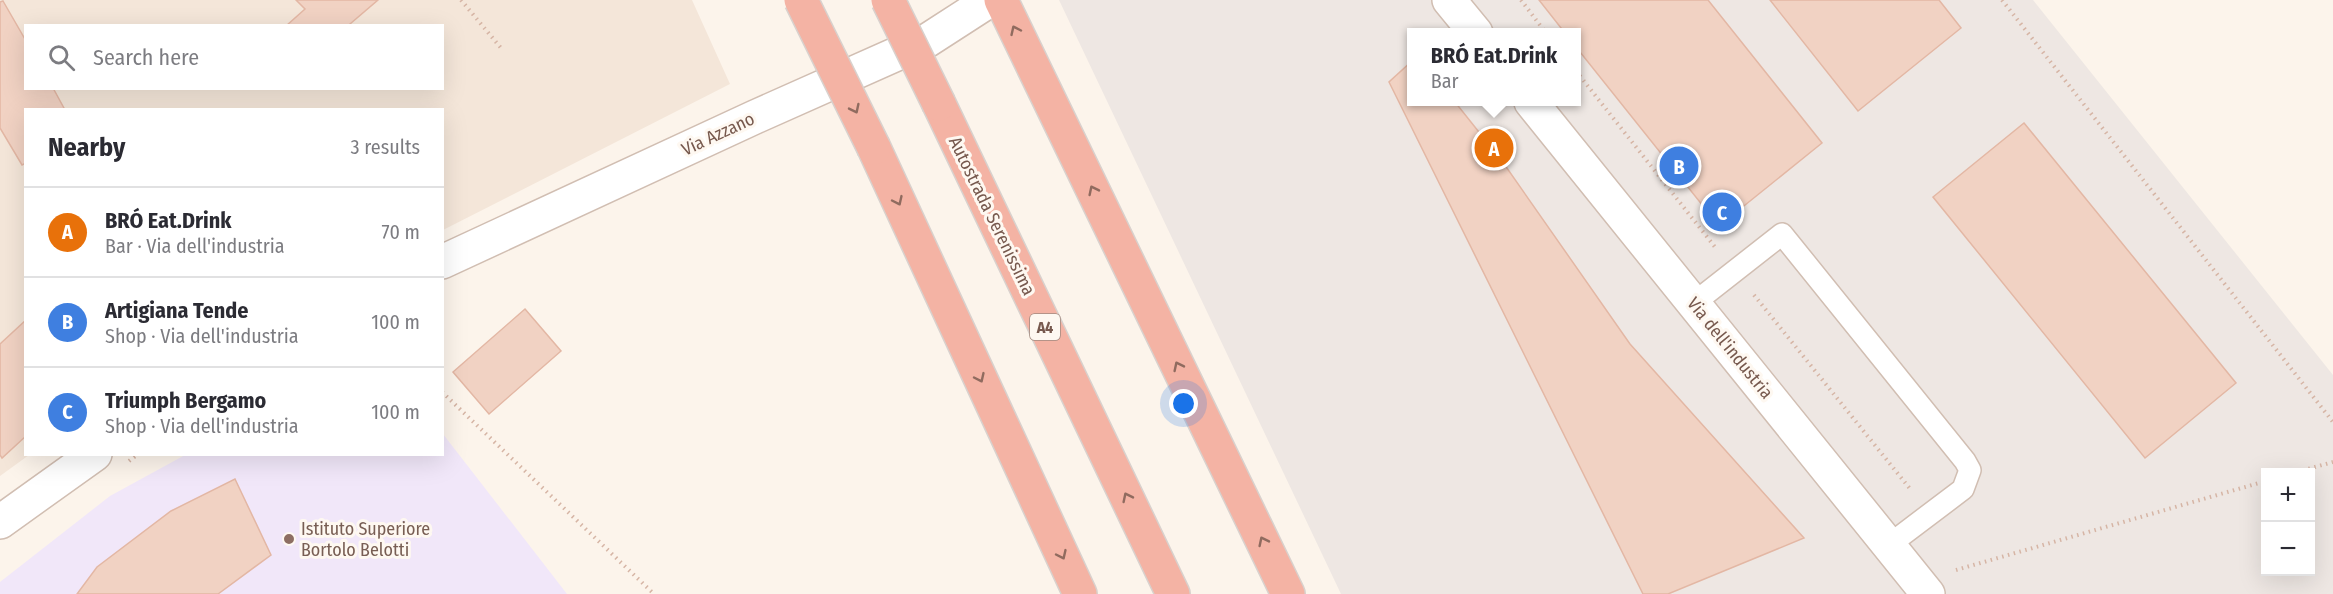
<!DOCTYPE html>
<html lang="en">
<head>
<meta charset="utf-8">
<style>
	:root { --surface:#fff; --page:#f7f7f7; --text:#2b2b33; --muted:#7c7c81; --line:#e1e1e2; --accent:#1a73e8 }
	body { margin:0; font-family:"Fira Sans Condensed",sans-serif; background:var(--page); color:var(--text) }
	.controls { position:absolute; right:18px; bottom:18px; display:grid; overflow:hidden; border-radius:0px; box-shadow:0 6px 24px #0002 }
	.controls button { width:54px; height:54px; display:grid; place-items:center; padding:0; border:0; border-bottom:2px solid var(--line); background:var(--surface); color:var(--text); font:30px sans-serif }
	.you { position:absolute; left:1184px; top:404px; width:21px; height:21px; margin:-15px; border:4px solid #fff; border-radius:50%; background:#1a73e8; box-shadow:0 0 0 9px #1a73e833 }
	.badge { display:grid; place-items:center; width:39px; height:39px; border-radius:50%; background:var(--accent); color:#fff; font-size:20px; font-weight:700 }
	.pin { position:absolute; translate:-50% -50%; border:3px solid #fff; box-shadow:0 2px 6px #0006 }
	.popup { position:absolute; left:1407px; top:28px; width:174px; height:78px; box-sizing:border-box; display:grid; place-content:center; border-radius:0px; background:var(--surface); filter:drop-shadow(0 2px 4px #0005); font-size:20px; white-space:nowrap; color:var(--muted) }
	.popup b { font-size:22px; color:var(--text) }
	.popup::after { content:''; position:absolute; left:50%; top:100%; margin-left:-12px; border:12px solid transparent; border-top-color:var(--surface) }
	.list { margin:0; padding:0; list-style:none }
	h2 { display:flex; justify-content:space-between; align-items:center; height:78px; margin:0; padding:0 24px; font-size:26px }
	h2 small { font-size:20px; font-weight:400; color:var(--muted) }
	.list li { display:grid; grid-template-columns:39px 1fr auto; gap:18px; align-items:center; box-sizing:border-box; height:90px; padding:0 24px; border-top:2px solid var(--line) }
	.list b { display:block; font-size:22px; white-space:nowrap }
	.list p { margin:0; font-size:20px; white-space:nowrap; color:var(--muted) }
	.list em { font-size:20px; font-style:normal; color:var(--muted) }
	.icon { flex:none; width:33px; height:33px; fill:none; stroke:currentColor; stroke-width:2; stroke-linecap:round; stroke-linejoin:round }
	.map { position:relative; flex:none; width:2333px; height:594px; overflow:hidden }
	.search { position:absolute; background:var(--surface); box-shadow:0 6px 24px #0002; left:24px; top:24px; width:420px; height:66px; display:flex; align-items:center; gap:15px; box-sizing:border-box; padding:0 21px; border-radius:0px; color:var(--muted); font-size:22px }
	.panel { position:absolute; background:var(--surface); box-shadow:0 6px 24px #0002; left:24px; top:108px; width:420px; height:348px; border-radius:0px }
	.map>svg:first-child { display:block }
	.residential { fill:#f4e6d9; fill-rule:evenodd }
	.industrial { fill:#eee7e3; fill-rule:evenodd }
	.education { fill:#f1e7f9 }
	.building { fill:#f1d2c3; stroke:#e3b7a4; stroke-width:1.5 }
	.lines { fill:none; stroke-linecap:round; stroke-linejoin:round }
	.service-casing { stroke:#d1beb2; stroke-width:24 }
	.minor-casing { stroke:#d1beb2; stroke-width:36 }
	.tertiary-casing { stroke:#d1beb2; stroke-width:36 }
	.motorway-casing { stroke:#d9d1cd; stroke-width:36 }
	.path { stroke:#d6b5a5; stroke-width:4; stroke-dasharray:1.5 4.5; stroke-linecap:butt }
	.service { stroke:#fff; stroke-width:21 }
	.minor { stroke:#fff; stroke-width:33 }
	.tertiary { stroke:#fff; stroke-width:33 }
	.motorway { stroke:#f4b3a4; stroke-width:33 }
	.motorway-bridge-casing { stroke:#d9d1cd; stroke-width:36; stroke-linecap:butt }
	.motorway-bridge { stroke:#f4b3a4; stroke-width:33 }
	.oneway { stroke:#906b5f }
	.education-dot { fill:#8d6e63; stroke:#fef8f1; stroke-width:2 }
	.labels { text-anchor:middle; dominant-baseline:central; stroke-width:6; stroke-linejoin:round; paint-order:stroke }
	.shield { fill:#fef8f1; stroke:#a0897f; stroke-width:1.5 }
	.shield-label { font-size:16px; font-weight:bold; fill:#77594e }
	.street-label { font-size:18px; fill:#77594e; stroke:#fef8f1 }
	.education-label { font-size:18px; fill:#785e54; stroke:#fef8f1; text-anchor:start }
</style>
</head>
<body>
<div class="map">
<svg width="2333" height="594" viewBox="0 0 2333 594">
	<rect width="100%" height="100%" fill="#fcf4eb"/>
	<path class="residential" d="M0 0H692L730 84 443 230 442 110H26V454L29 455 0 476ZM26 26H442V88H26Z"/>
	<path class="industrial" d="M1059 0H2033L2333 375V594H1341ZM1412 33H1576V102H1412ZM2266 472H2310V572H2266Z"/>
	<path class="education" d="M443 434 567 594H0V582L110 496 185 455 442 454Z"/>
	<path class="building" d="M296 0H378L350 24 352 26H286L305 9Z
		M1539 0H1708L1822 143 1719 226 1576 47V33H1565Z
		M1770 0H1939L1961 28 1858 111Z
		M3 1 26 41V88H53L65 110H26V163L22 165 0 128V2Z
		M1412 61V102H1455L1502 161 1630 344 1804 538 1668 594H1643L1389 82Z
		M2024 123 2236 383 2145 458 1933 197Z
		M525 309 561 351 489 414 453 372Z
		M26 320V436L2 458 0 455V344Z
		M235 479 271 555 218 594H77L97 567 171 511Z"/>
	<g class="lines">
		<g class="service-casing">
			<path id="service" d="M1694 303 1782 234 1965 461 1970 470 1963 489 1889 545"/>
		</g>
		<g class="minor-casing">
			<path id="minor" d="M1449 0 1476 33
				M1531 102 1928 594"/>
		</g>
		<g class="tertiary-casing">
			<path id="tertiary" d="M442 262 755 117 928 40 990 0
				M0 522 95 454"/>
		</g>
		<g class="motorway-casing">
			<path id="motorway" d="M1001 0 1288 594
				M939 104 1173 594
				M874 148 1080 594"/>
		</g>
		<path class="path" d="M461 0 501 48
			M1521 0 1546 33
			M2002 0 2333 422
			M1576 71 1715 247
			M1754 295 1911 490
			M442 392 654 594
			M129 461 138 454
			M2297 472 2333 462
			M1956 570 2266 481"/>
		<use href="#service" class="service"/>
		<use href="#minor" class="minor"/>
		<use href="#tertiary" class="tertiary"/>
		<use href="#motorway" class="motorway"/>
		<g class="motorway-bridge-casing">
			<path id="motorway-bridge" d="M801 0 874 148
				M888 0 939 104"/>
		</g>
		<use href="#motorway-bridge" class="motorway-bridge"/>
	</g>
	<defs><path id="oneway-chevron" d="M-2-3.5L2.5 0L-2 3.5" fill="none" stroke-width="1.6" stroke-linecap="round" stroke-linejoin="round" transform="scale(1.5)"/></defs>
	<g class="oneway">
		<use href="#oneway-chevron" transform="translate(1015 30) rotate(-115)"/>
		<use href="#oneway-chevron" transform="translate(855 109) rotate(64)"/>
		<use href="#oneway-chevron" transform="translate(1093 190) rotate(-116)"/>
		<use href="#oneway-chevron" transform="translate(898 201) rotate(65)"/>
		<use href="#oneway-chevron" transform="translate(1178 366) rotate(-116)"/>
		<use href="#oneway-chevron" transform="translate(980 378) rotate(65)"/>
		<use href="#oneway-chevron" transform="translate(1127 497) rotate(-116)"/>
		<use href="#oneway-chevron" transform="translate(1263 541) rotate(-116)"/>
		<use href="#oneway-chevron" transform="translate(1062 555) rotate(65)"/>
	</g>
	<circle class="education-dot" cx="289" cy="539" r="6"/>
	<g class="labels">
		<rect class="shield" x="1030" y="314" width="30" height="26" rx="4.5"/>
		<g class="shield-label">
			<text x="1045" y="327">A4</text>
		</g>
		<g class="street-label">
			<text transform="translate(718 134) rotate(-25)">Via Azzano</text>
			<text transform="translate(992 216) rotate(64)">Autostrada Serenissima</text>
			<text transform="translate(1730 348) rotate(51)">Via dell'industria</text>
		</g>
		<g class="education-label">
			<text x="301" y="529">Istituto Superiore<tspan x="301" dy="21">Bortolo Belotti</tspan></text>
		</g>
	</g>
</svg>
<div class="controls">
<button>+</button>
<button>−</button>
</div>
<div class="you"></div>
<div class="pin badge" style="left:1494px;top:148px;background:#e8710a">A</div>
<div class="popup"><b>BRÓ Eat.Drink</b>Bar</div>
<div class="pin badge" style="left:1679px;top:166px;background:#3f7fe0">B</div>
<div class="pin badge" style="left:1722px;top:212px;background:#3f7fe0">C</div>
<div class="search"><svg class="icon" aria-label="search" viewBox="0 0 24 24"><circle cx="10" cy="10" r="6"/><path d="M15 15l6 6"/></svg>Search here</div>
<section class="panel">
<h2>Nearby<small>3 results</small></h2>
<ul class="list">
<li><span class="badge" style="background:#e8710a">A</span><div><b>BRÓ Eat.Drink</b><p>Bar · Via dell'industria</p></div><em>70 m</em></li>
<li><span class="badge" style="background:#3f7fe0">B</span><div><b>Artigiana Tende</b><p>Shop · Via dell'industria</p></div><em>100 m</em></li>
<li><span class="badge" style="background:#3f7fe0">C</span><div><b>Triumph Bergamo</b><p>Shop · Via dell'industria</p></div><em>100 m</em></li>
</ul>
</section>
</div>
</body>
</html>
